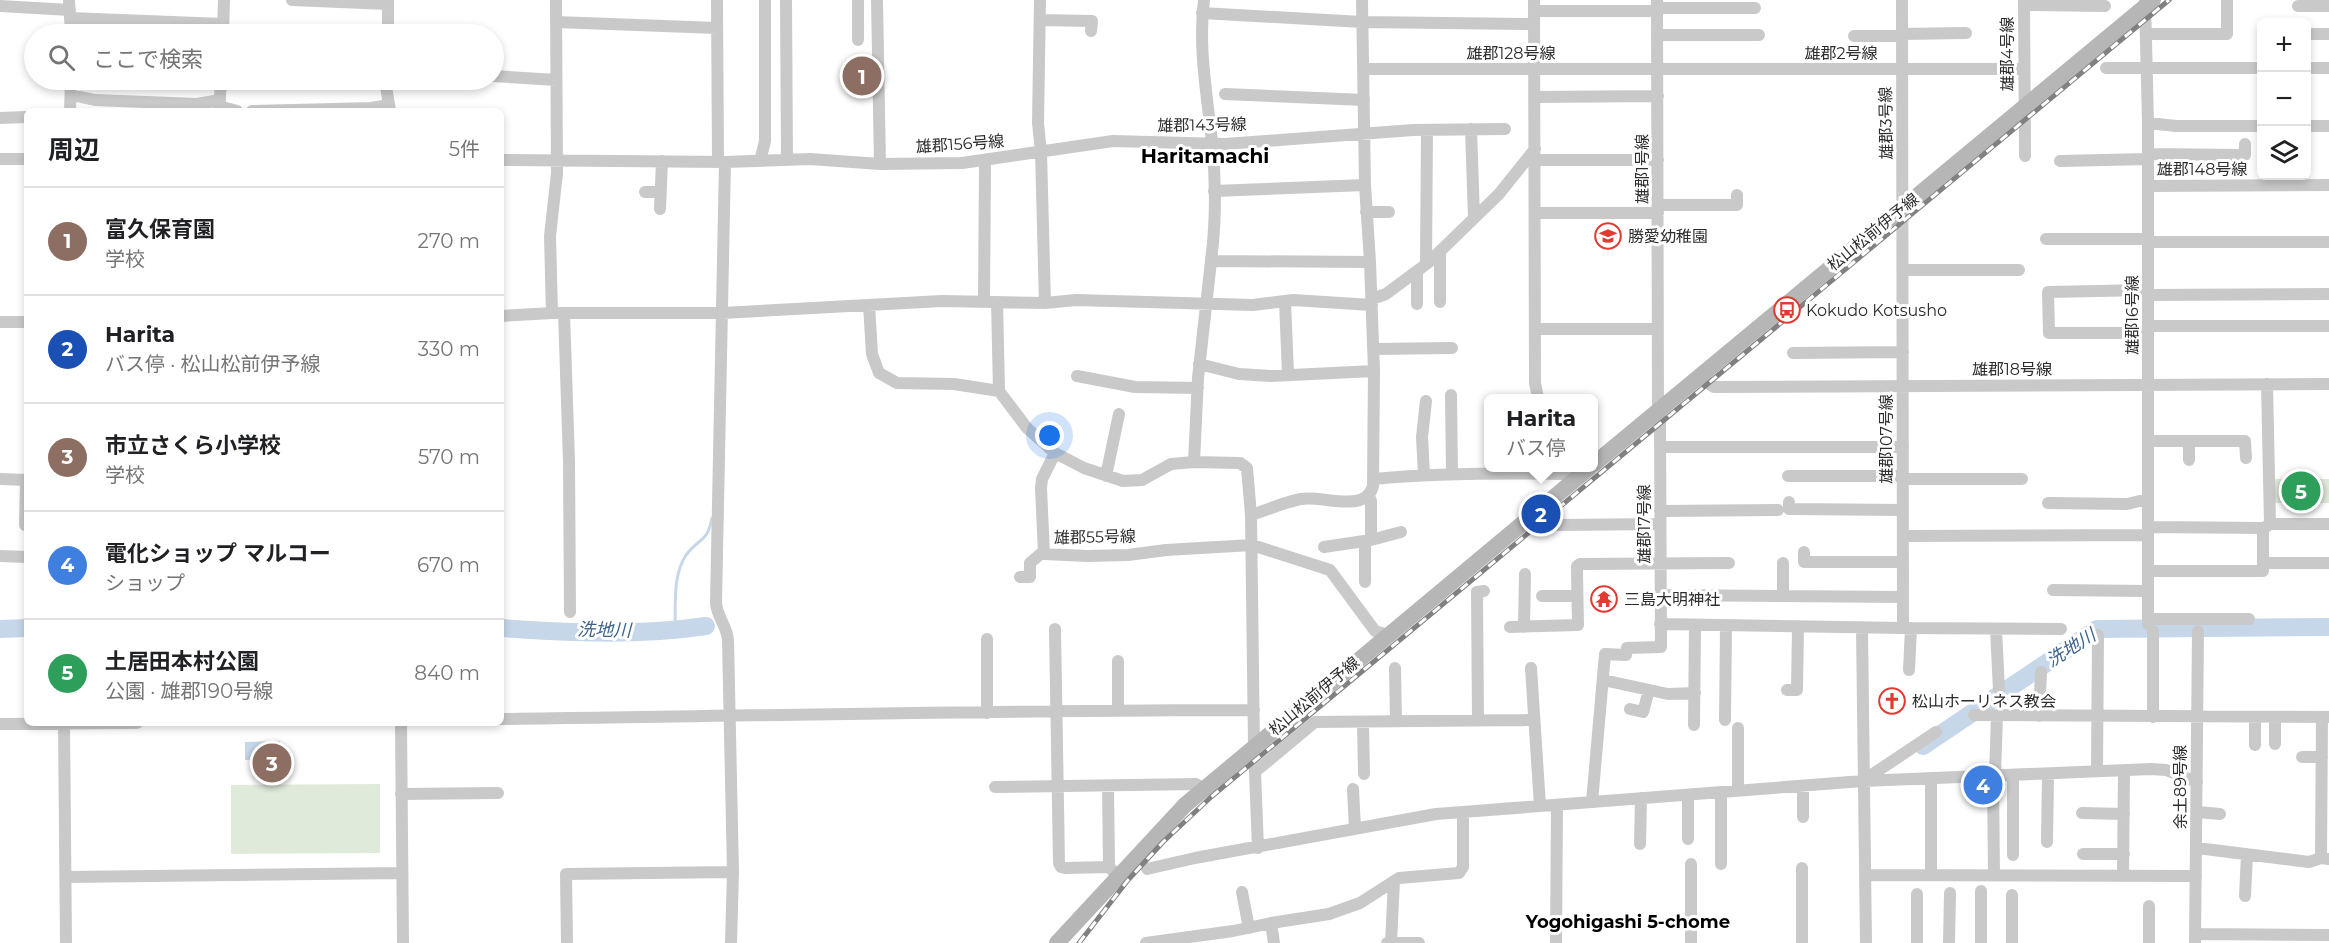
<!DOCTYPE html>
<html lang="ja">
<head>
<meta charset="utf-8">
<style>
	:root { --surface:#fff; --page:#f6f6f6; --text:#202124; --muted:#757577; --line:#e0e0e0; --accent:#e13b31 }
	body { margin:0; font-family:Montserrat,"Noto Sans JP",sans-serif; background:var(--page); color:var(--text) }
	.controls { position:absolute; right:18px; top:18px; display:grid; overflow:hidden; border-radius:9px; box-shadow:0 3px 9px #0003 }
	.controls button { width:54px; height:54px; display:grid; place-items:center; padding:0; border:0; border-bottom:2px solid var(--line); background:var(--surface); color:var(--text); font:30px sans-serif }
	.you { position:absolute; left:1050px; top:436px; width:21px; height:21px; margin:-15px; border:4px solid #fff; border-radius:50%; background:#1a73e8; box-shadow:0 0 0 9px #1a73e833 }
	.badge { display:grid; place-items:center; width:39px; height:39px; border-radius:50%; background:var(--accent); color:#fff; font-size:20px; font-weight:700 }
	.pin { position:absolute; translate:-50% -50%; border:3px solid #fff; box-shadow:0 2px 6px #0006 }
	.popup { position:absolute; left:1484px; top:394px; width:114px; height:78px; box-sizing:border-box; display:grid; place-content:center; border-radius:9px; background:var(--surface); filter:drop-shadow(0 2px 4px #0005); font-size:20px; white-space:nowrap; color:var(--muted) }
	.popup b { font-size:22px; color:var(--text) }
	.popup::after { content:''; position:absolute; left:50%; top:100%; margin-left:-12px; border:12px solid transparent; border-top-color:var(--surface) }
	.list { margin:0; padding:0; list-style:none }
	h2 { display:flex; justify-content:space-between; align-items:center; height:78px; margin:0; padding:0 24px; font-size:26px }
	h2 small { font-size:20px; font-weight:400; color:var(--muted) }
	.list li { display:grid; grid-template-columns:39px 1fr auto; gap:18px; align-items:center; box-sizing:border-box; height:108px; padding:0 24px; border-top:2px solid var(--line) }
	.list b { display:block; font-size:22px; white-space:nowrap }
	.list p { margin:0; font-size:20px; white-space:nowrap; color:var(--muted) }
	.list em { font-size:20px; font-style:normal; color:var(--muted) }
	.icon { flex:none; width:33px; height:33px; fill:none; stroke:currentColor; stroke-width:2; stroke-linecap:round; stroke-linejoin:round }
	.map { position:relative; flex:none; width:2329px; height:943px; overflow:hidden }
	.search { position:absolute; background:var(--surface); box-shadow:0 3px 9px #0003; left:24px; top:24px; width:480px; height:66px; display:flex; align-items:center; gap:15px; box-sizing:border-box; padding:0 21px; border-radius:33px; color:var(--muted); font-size:22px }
	.panel { position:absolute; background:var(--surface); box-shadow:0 3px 9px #0003; left:24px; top:108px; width:480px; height:618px; border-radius:9px }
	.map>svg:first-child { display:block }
	.green { fill:#e0eada }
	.water { fill:#c6d7ea }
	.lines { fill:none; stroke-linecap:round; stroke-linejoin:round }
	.stream { stroke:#c6d7ea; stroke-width:3 }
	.river { stroke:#c6d7ea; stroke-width:18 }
	.minor { stroke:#c9c9c9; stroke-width:12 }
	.secondary { stroke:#b6b6b6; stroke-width:16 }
	.rail-casing { stroke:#818181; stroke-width:5 }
	.rail { stroke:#fff; stroke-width:3; stroke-dasharray:9; stroke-linecap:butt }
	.labels { text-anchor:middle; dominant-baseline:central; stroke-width:6; stroke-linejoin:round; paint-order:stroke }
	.street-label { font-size:16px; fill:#2c2c2c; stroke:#fff }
	.poi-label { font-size:16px; fill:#2c2c2c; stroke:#fff; text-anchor:start }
	.water-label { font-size:18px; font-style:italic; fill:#3d638c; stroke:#fff }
	.neighbourhood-label { font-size:18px; font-weight:bold; fill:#000; stroke:#fff }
	.quarter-label { font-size:20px; font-weight:bold; fill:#000; stroke:#fff }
</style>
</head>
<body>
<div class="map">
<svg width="2329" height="943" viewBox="0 0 2329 943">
	<rect width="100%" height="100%" fill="#fff"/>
	<path class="green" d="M2272 479H2329V503H2272Z
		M380 784V853L231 854V785Z"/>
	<path class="water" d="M280 741V760H245V742Z"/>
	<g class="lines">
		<path class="stream" d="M675 630C676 607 672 576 686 555 699 537 707 544 712 518"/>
		<path class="river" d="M501 628C569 633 639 636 706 626
			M0 629 27 628
			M1923 746 2097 629 2329 627"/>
		<path class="minor" d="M69 0 71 34
			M292 0 388 4
			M388 0V34
			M717 0 718 162
			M786 0 787 160
			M858 0V40
			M877 0 880 164
			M1040 0 1038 123 1041 152 1045 303
			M1204 0C1198 47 1207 94 1212 142 1216 181 1216 222 1211 261
			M1534 0 1535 383 1538 398
			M2024 0 2025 156
			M2145 1 2148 123V624
			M2024 5 2105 6
			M0 6 70 10
			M2298 6H2329
			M1658 8H1755
			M1534 11H1658
			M1202 13 1362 22 1534 24
			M70 18 223 24
			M1040 20 1092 21 1091 31
			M556 22 717 28
			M223 34 224 0
			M1901 34 1966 33
			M2146 34H2227V0
			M2306 34H2329
			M1658 35H1759
			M1854 36H1901
			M2106 68H2262
			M2306 68H2329
			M1364 69H2024
			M494 76 556 80
			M385 80 390 111
			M1225 94 1364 100
			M71 95 95 100 197 104 220 100
			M1535 97 1658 96
			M219 106 237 111
			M70 111 71 80
			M219 111 221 80
			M252 111 371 108 389 105
			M0 118 27 117
			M2148 123 2176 126H2262
			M2306 126H2329
			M1471 129 1474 218
			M2148 154 2245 155V144
			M0 159H27
			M501 160 725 162 810 159 880 164 962 163 1113 141 1225 144 1413 130 1505 129
			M1535 160H1658
			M760 161 765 141V0
			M2060 161 2148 159
			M725 162 716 603C717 617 727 626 728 640L733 872 731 943
			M2148 186 2329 185
			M1214 191 1365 185
			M645 192H660
			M1658 205H1737V195
			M660 209 662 161
			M1366 212H1389
			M1535 213H1658
			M2046 239H2148
			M2148 242H2329
			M1426 264 1427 130
			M1903 270H2019
			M2148 290 2048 292 2049 333H2148
			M2148 295 2329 294
			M1372 299 1386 294 1429 262 1499 194 1535 149
			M1285 301 1288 374
			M984 302 985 161
			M997 302 999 391 1027 428 1055 453 1042 479 1041 488 1044 554 1087 556 1128 555 1166 550 1252 545 1330 570 1375 631 1388 635
			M1440 302V251
			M1417 304V271
			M869 305 872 354 879 373 897 383 954 384 999 391
			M552 313 550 236 557 173 556 0
			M564 313 569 461 570 612
			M501 316 552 313H722L942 301 1045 303 1076 300 1253 305 1293 300 1372 305
			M0 322H27
			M2148 326H2329
			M1535 329H1658
			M1373 349 1452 348
			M1793 353 1903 352
			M1199 364 1239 374 1271 376 1374 371
			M1077 376 1135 387 1198 388
			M1699 377 1714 387 2329 384
			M2267 384 2270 524
			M1451 395 1452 473
			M2148 441H2245L2246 458
			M2189 441V460
			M1660 447H1903
			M1055 453 1084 468 1123 481 1142 480 1171 464 1194 462
			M1424 474 1422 437 1426 401
			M1106 476 1119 414
			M1788 476H1903
			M0 479 27 480
			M1374 479C1439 473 1504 473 1569 474L1575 479
			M1903 479H2022
			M1369 496 1371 501V540
			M1789 502V509L1903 510
			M2048 503 2127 504 2148 499
			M1660 511 1778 510
			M1251 515C1268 510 1284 502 1301 499 1322 495 1366 514 1373 486L1374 371 1370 262 1365 185 1362 0
			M25 525 26 480
			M1558 525 1660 524
			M2148 527 2263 528V571H2148
			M2264 528 2270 524H2329
			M1903 536 2148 535
			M1365 541V582
			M1324 547 1371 540 1401 532
			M1804 552V562H1903
			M0 556 27 557
			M1783 563V595
			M2263 563H2329
			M1020 577H1030V563L1044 551
			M2053 590 2148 591
			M1660 595 1903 597
			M1542 596H1577
			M2148 619H2249
			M1660 624 1903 628 1902 0
			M1510 627 1578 625 1577 572V566L1580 564 1729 563
			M1524 627 1525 574
			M1862 628 1866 943
			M1903 628 2061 629
			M1055 629 1059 863 1061 867 1065 868 1109 867 1118 876
			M1996 629 1999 690
			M2153 631V717
			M987 639V713
			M1395 668 1396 721
			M1531 668 1540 806
			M1909 670 1911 628
			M1603 680 1668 694 1695 693
			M1787 690H1797L1798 627
			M1630 709 1643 712 1649 690
			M1118 710V661
			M1974 715 2329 717
			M2039 716 2041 672
			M2275 717V744
			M501 719C752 716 1003 710 1254 710
			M1478 720 1477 592 1484 591
			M1725 720 1726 626
			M1363 722 1364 774
			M64 723 66 943
			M401 723 403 943
			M0 724 137 723
			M1694 725 1695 625
			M1738 728V791
			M2255 745V717
			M2302 757H2322
			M1256 771 1315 722 1533 720
			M2097 771 2098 635
			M2013 775V855
			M1993 776 1994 875
			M1995 776 1997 715
			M1931 778V875
			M1864 780 1936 732
			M1108 786 1109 867
			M1803 786V817
			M995 787 1196 784 1204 789
			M1353 789 1355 829
			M401 794 498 793
			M1592 802 1605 654 1626 655 1627 648 1661 647 1660 423 1658 410 1657 0
			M2198 812 2220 814
			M2082 813 2124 814
			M1688 839V795
			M2047 842 2048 774
			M1640 844 1641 798
			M1258 848 1254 747 1251 515 1247 468 1240 463 1194 462 1198 378 1211 261 1370 262
			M2197 848 2309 862 2321 858 2329 859
			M2083 854H2124
			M2321 858 2322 717
			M1721 864V792
			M1802 868V943
			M1147 869 1195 858 1436 814 1463 812 1863 781 2151 769 2166 770 2197 782
			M1865 875 2196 876
			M2123 876 2124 770
			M67 877 402 873
			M1981 891V943
			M1242 892 1249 928
			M1917 894V943
			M2245 896 2247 855
			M2149 906V943
			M1271 923 1274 943
			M2195 934 2329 935
			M567 943 566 874 733 872
			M1146 943 1233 931 1271 923 1329 914 1360 903 1399 878 1459 873 1463 867V812
			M1387 943H1419
			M1391 943 1394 881
			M1556 943 1557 805
			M1691 943V864
			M1949 943 1950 893
			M2012 943V895
			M2195 943 2198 631"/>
		<path class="secondary" d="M1594 464 2153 0
			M1057 943 1185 805 1589 468"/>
		<g class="rail-casing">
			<path id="rail" d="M1079 943 1128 880 1163 842 1211 797 2169 0"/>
		</g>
		<use href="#rail" class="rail"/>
	</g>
	<defs>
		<g id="school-ring" transform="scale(1.35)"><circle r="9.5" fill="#fff" stroke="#e13b31" stroke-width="1.5"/><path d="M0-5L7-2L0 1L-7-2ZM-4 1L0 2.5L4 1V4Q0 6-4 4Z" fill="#e13b31"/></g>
		<g id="bus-ring" transform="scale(1.35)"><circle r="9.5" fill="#fff" stroke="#e13b31" stroke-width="1.5"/><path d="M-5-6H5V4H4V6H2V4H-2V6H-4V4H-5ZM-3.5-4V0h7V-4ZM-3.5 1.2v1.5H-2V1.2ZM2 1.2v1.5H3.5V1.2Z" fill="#e13b31"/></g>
		<g id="temple-ring" transform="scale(1.35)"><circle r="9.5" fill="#fff" stroke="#e13b31" stroke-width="1.5"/><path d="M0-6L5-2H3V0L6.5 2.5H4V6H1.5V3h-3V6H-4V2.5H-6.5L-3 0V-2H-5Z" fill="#e13b31"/></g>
		<g id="church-ring" transform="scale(1.35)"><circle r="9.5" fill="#fff" stroke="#e13b31" stroke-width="1.5"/><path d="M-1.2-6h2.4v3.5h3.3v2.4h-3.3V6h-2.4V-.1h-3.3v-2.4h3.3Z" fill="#e13b31"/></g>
	</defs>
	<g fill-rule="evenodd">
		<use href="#school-ring" x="1608" y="236"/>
		<use href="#bus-ring" x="1787" y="310"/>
		<use href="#temple-ring" x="1604" y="599"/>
		<use href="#church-ring" x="1892" y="701"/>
	</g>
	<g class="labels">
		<g class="street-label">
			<text x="1511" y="53">雄郡128号線</text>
			<text x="1841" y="53">雄郡2号線</text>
			<text transform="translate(2007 54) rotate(-90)">雄郡4号線</text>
			<text transform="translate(1886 123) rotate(-91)">雄郡3号線</text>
			<text transform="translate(1202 125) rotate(-1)">雄郡143号線</text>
			<text transform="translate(960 144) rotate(-4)">雄郡156号線</text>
			<text transform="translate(1642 169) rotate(-90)">雄郡1号線</text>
			<text x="2202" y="169">雄郡148号線</text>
			<text transform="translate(1873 232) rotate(-39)">松山松前伊予線</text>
			<text transform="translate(2132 315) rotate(-90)">雄郡16号線</text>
			<text x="2012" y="369">雄郡18号線</text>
			<text transform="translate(1886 439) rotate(-90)">雄郡107号線</text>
			<text transform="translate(1644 524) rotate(-90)">雄郡17号線</text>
			<text transform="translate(1095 537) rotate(-1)">雄郡55号線</text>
			<text transform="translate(1314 696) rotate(-40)">松山松前伊予線</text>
			<text transform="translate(2180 787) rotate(-90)">余土89号線</text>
		</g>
		<g class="poi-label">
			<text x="1628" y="236">勝愛幼稚園</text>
			<text x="1806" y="310">Kokudo Kotsusho</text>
			<text x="1624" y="599">三島大明神社</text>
			<text x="1912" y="701">松山ホーリネス教会</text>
		</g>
		<g class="water-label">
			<text transform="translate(604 630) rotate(1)">洗地川</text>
			<text transform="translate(2071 648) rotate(-32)">洗地川</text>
		</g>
		<g class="neighbourhood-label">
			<text x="1628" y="922">Yogohigashi 5-chome</text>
		</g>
		<g class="quarter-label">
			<text x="1205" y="156">Haritamachi</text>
		</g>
	</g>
</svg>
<div class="controls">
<button>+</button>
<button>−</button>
<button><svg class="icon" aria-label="layers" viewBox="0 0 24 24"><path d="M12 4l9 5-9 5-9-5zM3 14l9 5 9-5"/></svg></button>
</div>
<div class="you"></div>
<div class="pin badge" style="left:862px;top:76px;background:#8d6e63">1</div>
<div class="pin badge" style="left:1541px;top:514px;background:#1a4fb4">2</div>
<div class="popup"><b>Harita</b>バス停</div>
<div class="pin badge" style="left:272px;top:763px;background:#8d6e63">3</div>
<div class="pin badge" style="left:1983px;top:785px;background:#3f7fe0">4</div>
<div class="pin badge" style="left:2301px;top:491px;background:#2e9e5b">5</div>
<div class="search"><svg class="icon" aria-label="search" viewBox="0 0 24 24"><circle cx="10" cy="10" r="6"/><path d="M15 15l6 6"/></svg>ここで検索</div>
<section class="panel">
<h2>周辺<small>5件</small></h2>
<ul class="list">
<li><span class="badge" style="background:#8d6e63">1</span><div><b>富久保育園</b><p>学校</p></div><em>270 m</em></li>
<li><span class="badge" style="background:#1a4fb4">2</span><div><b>Harita</b><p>バス停 · 松山松前伊予線</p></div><em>330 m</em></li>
<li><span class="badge" style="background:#8d6e63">3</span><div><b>市立さくら小学校</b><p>学校</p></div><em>570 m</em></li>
<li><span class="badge" style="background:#3f7fe0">4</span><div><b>電化ショップ マルコー</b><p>ショップ</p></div><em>670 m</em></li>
<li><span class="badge" style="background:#2e9e5b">5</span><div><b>土居田本村公園</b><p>公園 · 雄郡190号線</p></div><em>840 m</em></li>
</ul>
</section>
</div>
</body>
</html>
